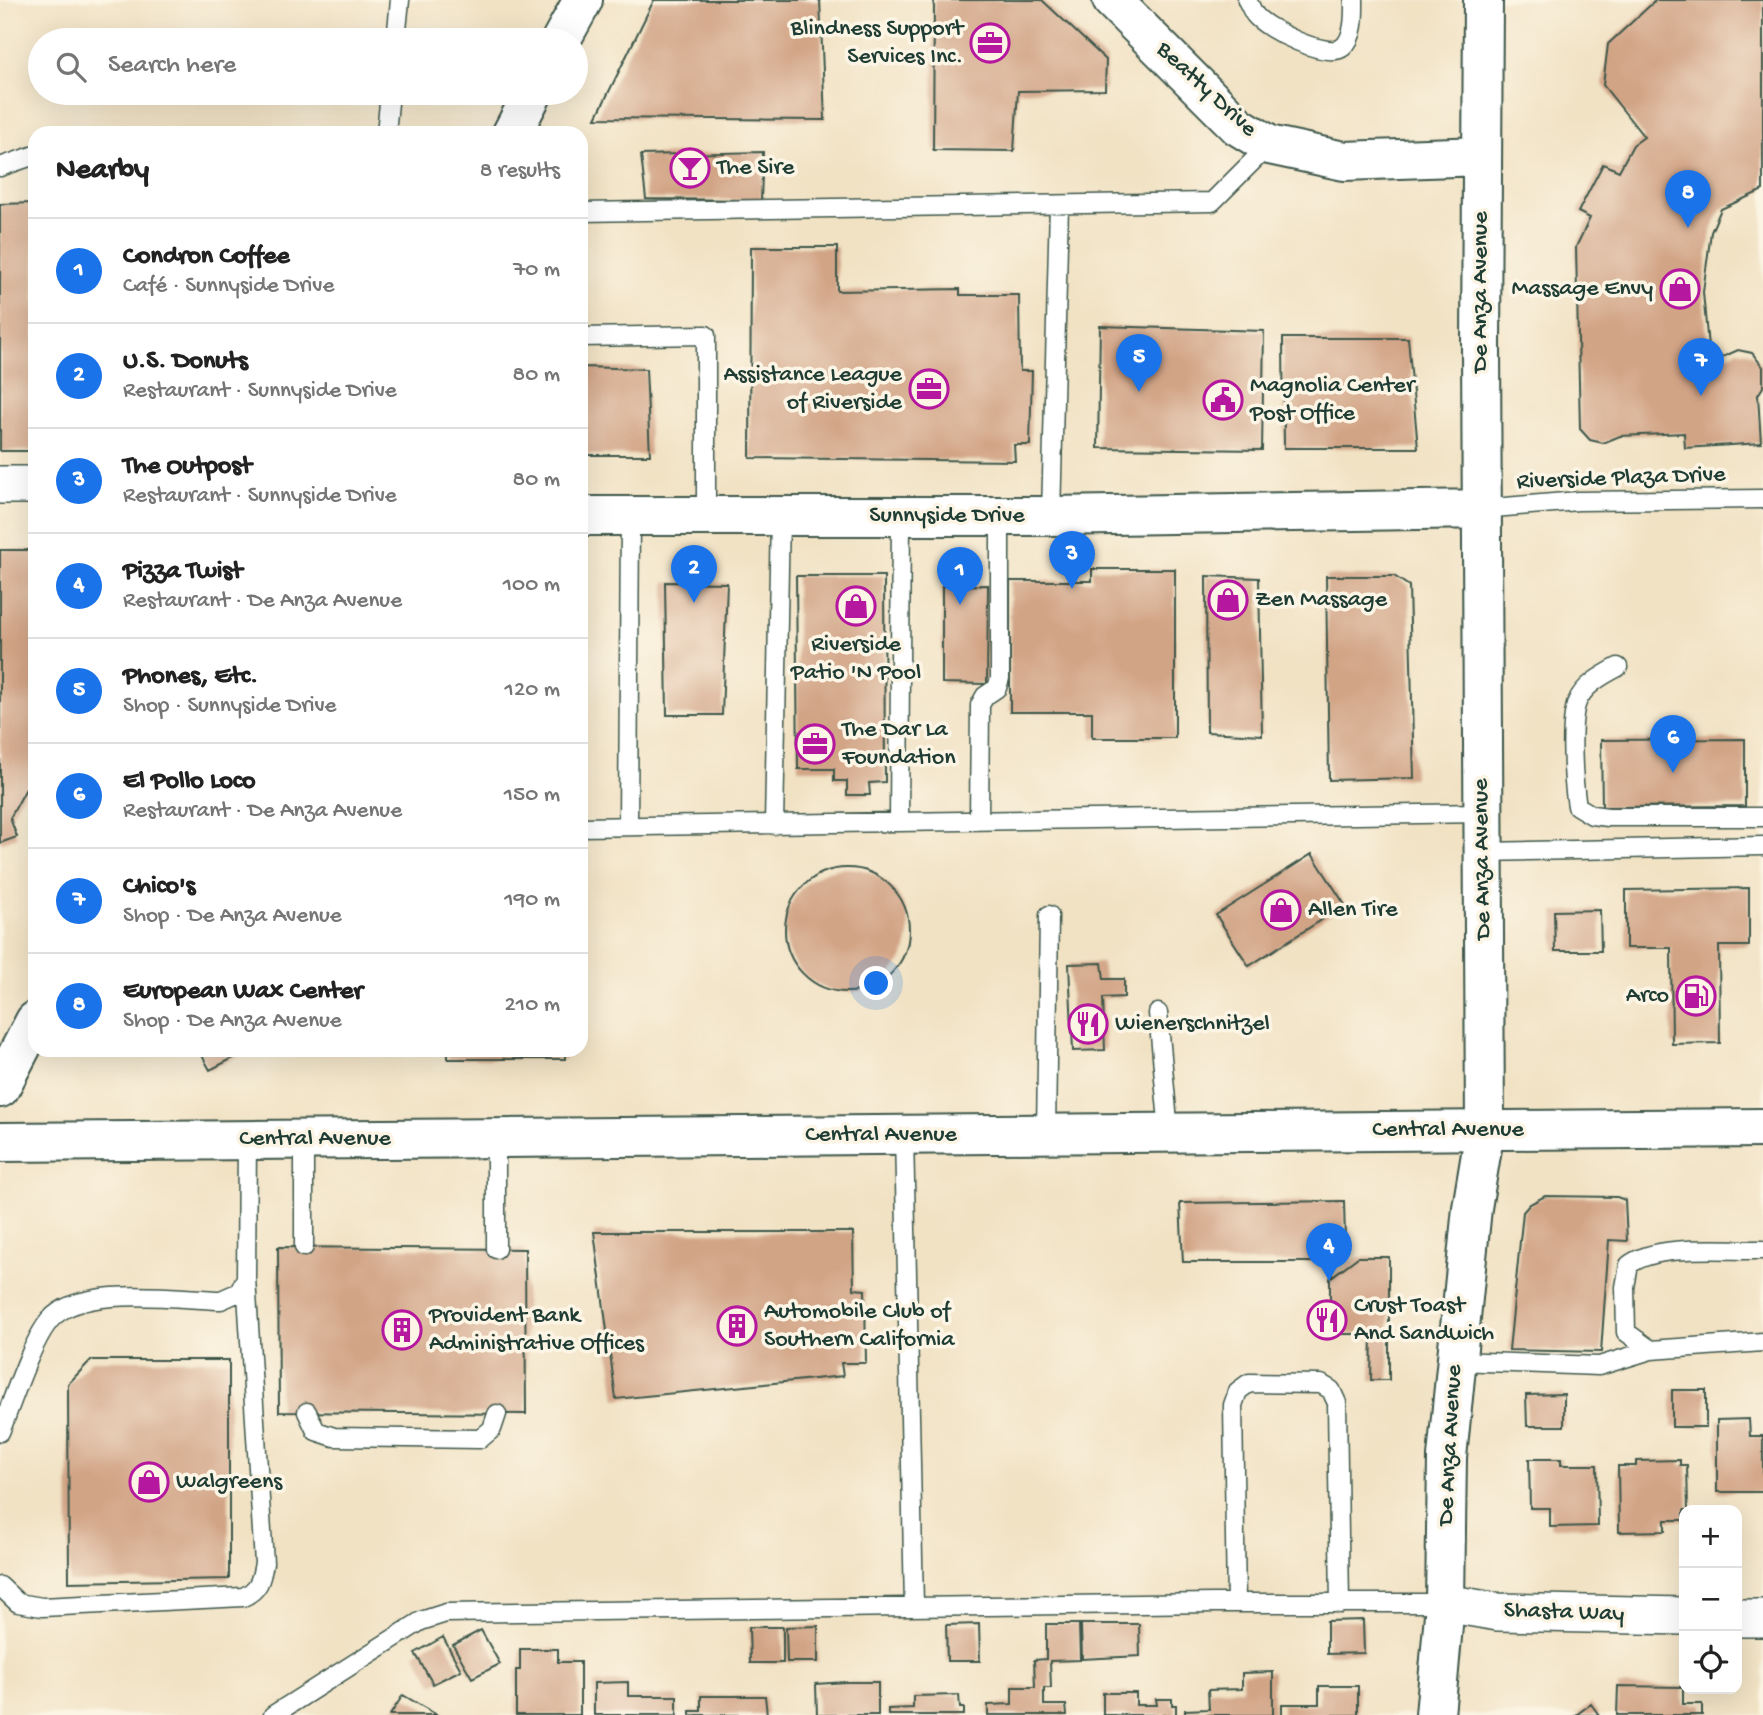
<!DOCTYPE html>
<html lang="en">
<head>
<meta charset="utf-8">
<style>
	:root { --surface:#fff; --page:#f2f2f2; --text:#222; --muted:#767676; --line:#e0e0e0; --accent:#1a73e8 }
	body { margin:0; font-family:"Gochi Hand",sans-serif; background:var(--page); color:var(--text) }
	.controls { position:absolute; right:21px; bottom:21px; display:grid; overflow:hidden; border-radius:14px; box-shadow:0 7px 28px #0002 }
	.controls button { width:63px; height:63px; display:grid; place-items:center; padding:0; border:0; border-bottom:2px solid var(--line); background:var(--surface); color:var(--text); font:35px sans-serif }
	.you { position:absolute; left:877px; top:984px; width:24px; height:24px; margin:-18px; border:5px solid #fff; border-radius:50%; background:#1a73e8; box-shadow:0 0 0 10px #1a73e833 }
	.badge { display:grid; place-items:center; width:46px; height:46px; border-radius:50%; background:var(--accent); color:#fff; font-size:23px; font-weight:700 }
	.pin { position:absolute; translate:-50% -58px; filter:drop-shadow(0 2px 4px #0008) }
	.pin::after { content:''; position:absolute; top:37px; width:24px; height:21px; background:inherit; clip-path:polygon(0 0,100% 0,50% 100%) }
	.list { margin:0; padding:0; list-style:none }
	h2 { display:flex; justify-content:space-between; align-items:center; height:91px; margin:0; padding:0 28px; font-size:30px }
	h2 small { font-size:23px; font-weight:400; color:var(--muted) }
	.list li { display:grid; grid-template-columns:46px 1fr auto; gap:21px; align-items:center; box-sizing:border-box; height:105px; padding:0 28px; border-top:2px solid var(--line) }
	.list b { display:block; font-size:26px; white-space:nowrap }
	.list p { margin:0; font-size:23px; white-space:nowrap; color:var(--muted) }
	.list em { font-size:23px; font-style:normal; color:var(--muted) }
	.icon { flex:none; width:38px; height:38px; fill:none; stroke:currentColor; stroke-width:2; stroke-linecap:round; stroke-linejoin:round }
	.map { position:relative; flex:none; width:1763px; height:1715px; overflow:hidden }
	.search { position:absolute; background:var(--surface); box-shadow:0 7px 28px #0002; left:28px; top:28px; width:560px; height:77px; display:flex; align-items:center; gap:18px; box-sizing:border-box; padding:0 24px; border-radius:38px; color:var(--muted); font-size:26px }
	.panel { position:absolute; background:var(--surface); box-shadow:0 7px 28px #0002; left:28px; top:126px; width:560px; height:931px; border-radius:21px }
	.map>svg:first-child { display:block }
	.building { fill:#d2a486 }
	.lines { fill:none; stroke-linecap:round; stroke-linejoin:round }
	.service-casing { stroke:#3e564a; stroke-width:21 }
	.minor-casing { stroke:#3e564a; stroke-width:40 }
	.tertiary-casing { stroke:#3e564a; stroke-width:42 }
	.primary-casing { stroke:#3e564a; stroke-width:42 }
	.service { stroke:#fff; stroke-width:18 }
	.minor { stroke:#fff; stroke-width:37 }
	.tertiary { stroke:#fff; stroke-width:38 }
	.primary { stroke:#fff; stroke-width:38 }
	.labels { text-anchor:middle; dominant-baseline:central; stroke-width:7; stroke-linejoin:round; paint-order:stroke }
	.poi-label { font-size:24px; fill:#1f3d34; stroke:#fcf5e5; text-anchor:start }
	.street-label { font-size:24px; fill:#1f3d34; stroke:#fcf5e5 }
</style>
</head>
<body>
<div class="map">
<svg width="1763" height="1715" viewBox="0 0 1763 1715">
	<rect width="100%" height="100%" fill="#fcf5e5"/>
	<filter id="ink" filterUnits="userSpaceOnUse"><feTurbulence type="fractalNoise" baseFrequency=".0143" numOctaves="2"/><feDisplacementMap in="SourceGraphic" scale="14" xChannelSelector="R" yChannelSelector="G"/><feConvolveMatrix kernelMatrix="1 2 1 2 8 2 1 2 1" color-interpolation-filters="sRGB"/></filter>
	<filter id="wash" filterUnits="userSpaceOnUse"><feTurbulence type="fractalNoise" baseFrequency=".00686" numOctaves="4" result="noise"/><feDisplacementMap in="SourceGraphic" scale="28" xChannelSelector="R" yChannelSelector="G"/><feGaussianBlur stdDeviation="1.57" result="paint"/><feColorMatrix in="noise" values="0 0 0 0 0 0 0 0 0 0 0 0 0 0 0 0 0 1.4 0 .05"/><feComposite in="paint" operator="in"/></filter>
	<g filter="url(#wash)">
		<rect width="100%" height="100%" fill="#f1e2c4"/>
		<g id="blocks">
			<path class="building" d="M654 0H820L825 120 596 118Z
				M934 0H1042L1106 60 1105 90 1018 91 1014 151 933 150Z
				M1656 0H1763V190L1721 209 1711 232 1703 292 1709 358 1725 356 1738 350 1752 353 1763 367V387L1758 395 1761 443 1685 448 1684 433 1620 436 1603 443 1590 440 1580 429 1576 247 1590 218 1578 212 1603 164 1619 171 1633 145 1644 137 1603 85 1608 44Z
				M763 152 761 200 646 199 641 155Z
				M35 203V451H0V204Z
				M751 247H837V291L960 289V295H1019L1020 371H1032L1030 445H1014L1015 461 750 458Z
				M1100 326 1264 331 1262 450 1098 448Z
				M1283 338H1408L1418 448H1284Z
				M582 367 646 369 650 455H581Z
				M0 550H35V772L10 818 17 837 0 843Z
				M1092 569H1175V738H1092V712H1010V581H1092Z
				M796 576H884L885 782 869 783 870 795H847V781H834V769H798Z
				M1206 576 1259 578 1262 735 1207 732Z
				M1326 576H1394L1409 586 1414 778 1329 780Z
				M665 582 727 583 722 715H667Z
				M988 585 987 684 942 683V586Z
				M1745 739V806L1602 807 1601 740Z
				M1312 854 1345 905 1249 966 1216 915Z
				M785 930a62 62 0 1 1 124 0a62 62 0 1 1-124 0Z
				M1749 888V946H1719L1720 1043 1672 1044 1671 948H1626V890Z
				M1600 910 1601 951H1555L1554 911Z
				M1102 963 1104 979H1124V997L1103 998 1105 1050 1073 1051 1069 964Z
				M199 1050H249L210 1070Z
				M448 1050H565V1059H448Z
				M1545 1196 1617 1197 1625 1200 1627 1241 1609 1240 1601 1352 1509 1350 1523 1212 1530 1204Z
				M1344 1201 1345 1241 1314 1262H1183L1180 1203Z
				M594 1232H853L854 1289 865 1290 866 1363H841L843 1376 616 1399Z
				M278 1247 525 1249 526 1414 279 1412Z
				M1358 1257H1389V1380H1371L1372 1334H1330V1278Z
				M91 1360H229V1579L69 1582 68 1384Z
				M1672 1390H1706V1427H1672Z
				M1564 1394V1426H1527L1526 1395Z
				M1749 1419 1750 1436H1763V1492H1717V1420Z
				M1529 1459H1561V1465H1597L1598 1526 1550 1527V1508H1530Z
				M1680 1460V1465H1687L1688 1510H1684V1520H1665V1531L1619 1532 1618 1466H1636V1461Z
				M1363 1620 1364 1653 1327 1654V1621Z
				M979 1624 980 1661H947L946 1625Z
				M1046 1624H1079L1080 1660 1050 1661 1051 1688H1044V1705H1066L1067 1715H988V1705L1012 1704V1687H1035L1034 1660 1046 1659Z
				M1081 1624H1139L1140 1656 1082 1659Z
				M818 1626V1662H787L786 1627Z
				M749 1627H783V1663H750Z
				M481 1630 500 1664 472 1678 453 1645Z
				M443 1637 461 1670 433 1684 415 1653Z
				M520 1649H558V1662H580V1715H516V1670H520Z
				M1273 1672V1715H1185V1710L1209 1709 1208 1690 1242 1689V1673Z
				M628 1682V1696H677V1715H594V1683Z
				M846 1682H878V1715H817L816 1684Z
				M1319 1686H1358V1715H1282V1704H1319Z
				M1618 1686 1683 1687V1704H1702V1715H1617Z
				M1103 1693H1136V1705H1157L1156 1699H1172V1705H1176V1715H1103Z
				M403 1695 437 1715H390Z
				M959 1695 960 1708H964V1715H888V1709L913 1708V1696Z
				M701 1696H765L767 1715H690V1711H701Z
				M1591 1704 1599 1715H1576Z"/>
		</g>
	</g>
	<g filter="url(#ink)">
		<use href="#blocks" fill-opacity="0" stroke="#3e564a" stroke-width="2"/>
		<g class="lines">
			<g class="service-casing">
				<path id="service" d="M1247 0C1250 5 1252 11 1255 15 1266 29 1327 60 1343 47 1355 37 1354 14 1354 0
					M396 40 400 0
					M386 133 390 93
					M0 167 35 155
					M581 212 1212 202 1269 145
					M581 337 706 335V516
					M1481 509 1578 501 1763 499
					M1051 516 1059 205
					M1618 667C1603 675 1584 685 1577 702 1569 723 1573 783 1577 806L1592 815 1608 817H1763
					M979 820 980 705 985 696 997 688 1000 678V516
					M899 822 901 516
					M774 825 780 516
					M628 826 630 516
					M581 827 1482 813
					M1483 852 1763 846
					M1158 1013 1169 1133
					M1046 1133 1049 915
					M904 1134 914 1606
					M496 1138V1249
					M304 1139V1247
					M1763 1250C1727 1251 1657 1243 1629 1265L1625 1287 1626 1332 1651 1350 1763 1342
					M1456 1361 1599 1366 1651 1350
					M307 1412 316 1431 334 1437 480 1439 492 1429 497 1414
					M0 1432C12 1403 31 1342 50 1320 80 1284 177 1299 221 1300L239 1292 246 1278 247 1140
					M0 1586 18 1603 42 1607 243 1597C259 1590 261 1580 264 1563L246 1278
					M1236 1603 1233 1405 1238 1391 1249 1383 1321 1384 1331 1390 1337 1403 1340 1604
					M273 1715 421 1621 446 1613 1214 1603H1445"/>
			</g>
			<g class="minor-casing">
				<path id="minor" d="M0 485H35
					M1445 1603 1498 1612 1684 1616
					M1737 1618H1763"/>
			</g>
			<g class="tertiary-casing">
				<path id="tertiary" d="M1112 0 1238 126 1269 145 1344 161 1482 156
					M581 516H1051L1481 509
					M1435 1715 1445 1603 1447 1457 1472 1208 1485 1130 1481 346 1483 0"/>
			</g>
			<g class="primary-casing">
				<path id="primary" d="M561 40 583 0
					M512 133 533 93
					M0 1088 35 1021
					M0 1142 1763 1128"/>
			</g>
			<use href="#service" class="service"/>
			<use href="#minor" class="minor"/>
			<use href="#tertiary" class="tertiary"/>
			<use href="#primary" class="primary"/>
		</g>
	</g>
	<defs>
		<g id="office-ring" transform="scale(2.0125)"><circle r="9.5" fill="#fcf5e5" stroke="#b5179e" stroke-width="1.5"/><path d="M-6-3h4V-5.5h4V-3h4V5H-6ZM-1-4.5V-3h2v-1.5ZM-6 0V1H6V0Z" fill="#b5179e"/></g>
		<g id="bar-ring" transform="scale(2.0125)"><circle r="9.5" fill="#fcf5e5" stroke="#b5179e" stroke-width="1.5"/><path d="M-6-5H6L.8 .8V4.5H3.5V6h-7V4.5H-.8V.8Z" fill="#b5179e"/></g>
		<g id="shop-ring" transform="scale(2.0125)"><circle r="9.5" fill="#fcf5e5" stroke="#b5179e" stroke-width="1.5"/><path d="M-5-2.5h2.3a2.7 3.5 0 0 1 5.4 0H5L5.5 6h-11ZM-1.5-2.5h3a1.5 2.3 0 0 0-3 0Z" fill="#b5179e"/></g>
		<g id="civic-ring" transform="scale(2.0125)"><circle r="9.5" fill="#fcf5e5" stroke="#b5179e" stroke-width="1.5"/><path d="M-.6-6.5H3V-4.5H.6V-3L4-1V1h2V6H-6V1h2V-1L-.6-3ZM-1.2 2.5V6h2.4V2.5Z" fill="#b5179e"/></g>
		<g id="fuel-ring" transform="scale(2.0125)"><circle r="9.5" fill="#fcf5e5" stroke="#b5179e" stroke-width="1.5"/><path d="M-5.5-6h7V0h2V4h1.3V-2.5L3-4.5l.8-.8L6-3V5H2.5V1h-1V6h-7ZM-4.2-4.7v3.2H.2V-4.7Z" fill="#b5179e"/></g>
		<g id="restaurant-ring" transform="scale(2.0125)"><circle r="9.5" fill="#fcf5e5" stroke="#b5179e" stroke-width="1.5"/><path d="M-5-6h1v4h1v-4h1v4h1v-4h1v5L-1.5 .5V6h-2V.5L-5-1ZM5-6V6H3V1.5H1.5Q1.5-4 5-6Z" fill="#b5179e"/></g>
		<g id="building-ring" transform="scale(2.0125)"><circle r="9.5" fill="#fcf5e5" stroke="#b5179e" stroke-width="1.5"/><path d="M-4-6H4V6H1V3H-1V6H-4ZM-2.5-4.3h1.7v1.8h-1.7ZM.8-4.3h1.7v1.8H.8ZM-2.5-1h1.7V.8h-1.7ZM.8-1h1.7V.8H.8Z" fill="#b5179e"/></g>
	</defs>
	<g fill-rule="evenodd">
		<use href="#office-ring" x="990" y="43"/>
		<use href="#bar-ring" x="690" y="168"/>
		<use href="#shop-ring" x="1680" y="289"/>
		<use href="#office-ring" x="929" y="389"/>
		<use href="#civic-ring" x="1223" y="400"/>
		<use href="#shop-ring" x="1228" y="600"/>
		<use href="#shop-ring" x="856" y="606"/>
		<use href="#office-ring" x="815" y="744"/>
		<use href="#shop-ring" x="1281" y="910"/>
		<use href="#fuel-ring" x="1696" y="996"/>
		<use href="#restaurant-ring" x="1088" y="1024"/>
		<use href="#restaurant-ring" x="1327" y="1320"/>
		<use href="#building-ring" x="737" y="1326"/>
		<use href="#building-ring" x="402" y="1330"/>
		<use href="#shop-ring" x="149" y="1482"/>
	</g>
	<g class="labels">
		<g class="poi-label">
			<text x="963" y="29" text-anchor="end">Blindness Support<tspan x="963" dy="28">Services Inc.</tspan></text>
			<text x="717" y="168">The Sire</text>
			<text x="1653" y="289" text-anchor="end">Massage Envy</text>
			<text x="902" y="375" text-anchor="end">Assistance League<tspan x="902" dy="28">of Riverside</tspan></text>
			<text x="1250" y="386">Magnolia Center<tspan x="1250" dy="28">Post Office</tspan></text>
			<text x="1255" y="600">Zen Massage</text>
			<text x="856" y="645" text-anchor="middle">Riverside<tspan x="856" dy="28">Patio 'N Pool</tspan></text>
			<text x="842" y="730">The Dar La<tspan x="842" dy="28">Foundation</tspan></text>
			<text x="1308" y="910">Allen Tire</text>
			<text x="1669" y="996" text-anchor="end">Arco</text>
			<text x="1115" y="1024">Wienerschnitzel</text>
			<text x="1354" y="1306">Crust Toast<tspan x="1354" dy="28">And Sandwich</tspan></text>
			<text x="764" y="1312">Automobile Club of<tspan x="764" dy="28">Southern California</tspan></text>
			<text x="429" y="1316">Provident Bank<tspan x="429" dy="28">Administrative Offices</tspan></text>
			<text x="176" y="1482">Walgreens</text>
		</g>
		<g class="street-label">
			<text transform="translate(1206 90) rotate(43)">Beatty Drive</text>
			<text transform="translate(1481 292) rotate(-90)">De Anza Avenue</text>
			<text transform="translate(1621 479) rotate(-2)">Riverside Plaza Drive</text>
			<text x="947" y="516">Sunnyside Drive</text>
			<text transform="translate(1483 859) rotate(-91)">De Anza Avenue</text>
			<text x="1448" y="1130">Central Avenue</text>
			<text x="881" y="1135">Central Avenue</text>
			<text x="315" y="1139">Central Avenue</text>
			<text transform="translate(1451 1445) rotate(-87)">De Anza Avenue</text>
			<text transform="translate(1564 1613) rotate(2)">Shasta Way</text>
		</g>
	</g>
</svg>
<div class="controls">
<button>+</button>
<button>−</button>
<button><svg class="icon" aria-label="locate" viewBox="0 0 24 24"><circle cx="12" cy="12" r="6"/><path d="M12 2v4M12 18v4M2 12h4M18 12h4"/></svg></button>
</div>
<div class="you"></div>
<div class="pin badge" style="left:960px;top:605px">1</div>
<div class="pin badge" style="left:694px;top:603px">2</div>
<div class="pin badge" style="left:1072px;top:589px">3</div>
<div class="pin badge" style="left:1329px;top:1281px">4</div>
<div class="pin badge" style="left:1139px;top:392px">5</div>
<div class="pin badge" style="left:1673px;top:773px">6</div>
<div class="pin badge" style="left:1701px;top:396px">7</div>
<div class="pin badge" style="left:1688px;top:228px">8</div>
<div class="search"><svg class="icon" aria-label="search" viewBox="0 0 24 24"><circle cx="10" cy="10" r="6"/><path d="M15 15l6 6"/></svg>Search here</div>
<section class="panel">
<h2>Nearby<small>8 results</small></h2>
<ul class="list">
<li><span class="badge">1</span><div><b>Condron Coffee</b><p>Café · Sunnyside Drive</p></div><em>70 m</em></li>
<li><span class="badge">2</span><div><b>U.S. Donuts</b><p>Restaurant · Sunnyside Drive</p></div><em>80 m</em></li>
<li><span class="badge">3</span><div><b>The Outpost</b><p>Restaurant · Sunnyside Drive</p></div><em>80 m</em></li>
<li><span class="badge">4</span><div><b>Pizza Twist</b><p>Restaurant · De Anza Avenue</p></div><em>100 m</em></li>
<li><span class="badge">5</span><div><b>Phones, Etc.</b><p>Shop · Sunnyside Drive</p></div><em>120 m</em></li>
<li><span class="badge">6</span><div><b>El Pollo Loco</b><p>Restaurant · De Anza Avenue</p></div><em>150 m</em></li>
<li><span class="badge">7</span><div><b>Chico's</b><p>Shop · De Anza Avenue</p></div><em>190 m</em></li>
<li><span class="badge">8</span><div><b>European Wax Center</b><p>Shop · De Anza Avenue</p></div><em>210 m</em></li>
</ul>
</section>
</div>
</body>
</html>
